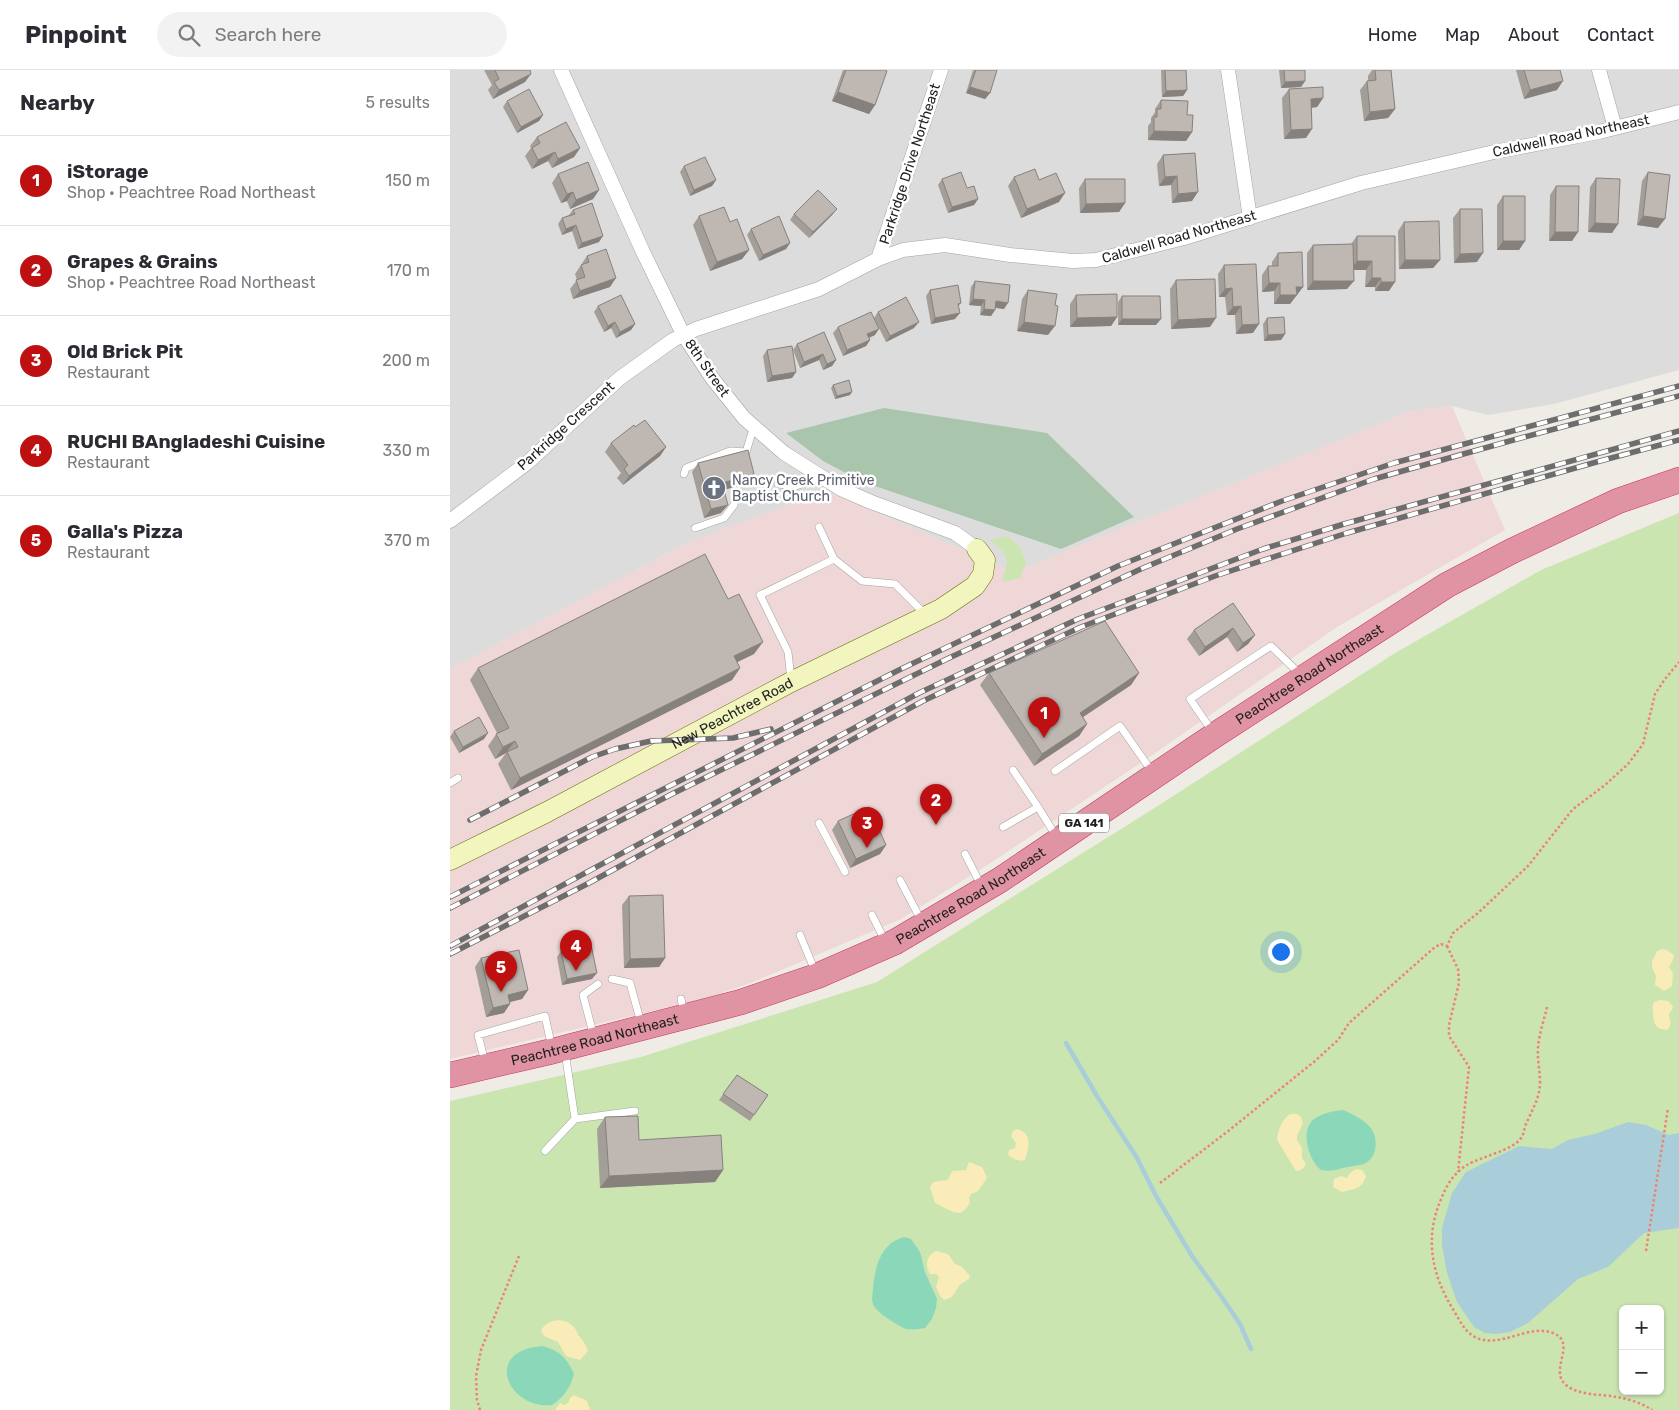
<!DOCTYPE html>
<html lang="en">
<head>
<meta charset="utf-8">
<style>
	:root { --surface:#fff; --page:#f2f2f3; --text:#2b2b33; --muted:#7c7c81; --line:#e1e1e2; --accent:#be1011 }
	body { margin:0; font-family:Rubik,sans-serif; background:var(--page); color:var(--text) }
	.controls { position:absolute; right:15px; bottom:15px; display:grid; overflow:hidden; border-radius:8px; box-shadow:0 1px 4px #0004 }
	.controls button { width:45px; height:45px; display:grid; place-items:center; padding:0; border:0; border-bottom:1px solid var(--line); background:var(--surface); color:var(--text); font:25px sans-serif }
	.you { position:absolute; left:830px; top:881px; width:18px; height:18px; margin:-12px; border:4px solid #fff; border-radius:50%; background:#1a73e8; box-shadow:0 0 0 8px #1a73e833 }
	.badge { display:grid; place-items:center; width:32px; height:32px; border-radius:50%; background:var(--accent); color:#fff; font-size:16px; font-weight:700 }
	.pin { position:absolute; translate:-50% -41px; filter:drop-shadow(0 1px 2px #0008) }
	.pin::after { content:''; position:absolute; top:26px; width:18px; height:15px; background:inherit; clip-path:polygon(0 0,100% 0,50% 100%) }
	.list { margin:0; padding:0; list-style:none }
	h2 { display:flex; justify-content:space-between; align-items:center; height:65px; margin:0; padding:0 20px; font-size:21px }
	h2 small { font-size:16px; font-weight:400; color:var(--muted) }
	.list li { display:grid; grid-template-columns:32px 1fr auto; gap:15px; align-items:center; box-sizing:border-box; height:90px; padding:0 20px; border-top:1px solid var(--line) }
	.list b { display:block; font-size:19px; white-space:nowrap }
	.list p { margin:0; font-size:16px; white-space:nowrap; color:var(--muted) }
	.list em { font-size:16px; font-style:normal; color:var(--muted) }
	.icon { flex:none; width:28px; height:28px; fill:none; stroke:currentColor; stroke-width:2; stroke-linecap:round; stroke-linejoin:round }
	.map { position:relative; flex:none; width:1229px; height:1340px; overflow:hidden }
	header { display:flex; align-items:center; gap:30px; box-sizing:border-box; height:70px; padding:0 25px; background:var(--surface); border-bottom:1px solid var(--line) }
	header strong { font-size:24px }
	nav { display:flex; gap:28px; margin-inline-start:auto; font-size:18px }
	.search { width:350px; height:45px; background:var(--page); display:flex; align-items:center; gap:12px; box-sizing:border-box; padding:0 18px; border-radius:28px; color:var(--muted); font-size:19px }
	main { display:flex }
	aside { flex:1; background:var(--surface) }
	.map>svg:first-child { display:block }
	.residential { fill:#dddcdc }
	.commercial { fill:#eed7d6 }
	.grass { fill:#cae5b0; fill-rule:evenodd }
	.sand { fill:#f9ecb9 }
	.cemetery { fill:#a9c6ad }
	.pitch { fill:#8ad8b9 }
	.water { fill:#a9ced9 }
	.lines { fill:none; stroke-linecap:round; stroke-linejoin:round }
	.stream { stroke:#a9ced9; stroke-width:4.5 }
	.lane-casing { stroke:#a3a3a3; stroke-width:8 }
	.street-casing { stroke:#a3a3a3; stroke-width:15 }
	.secondary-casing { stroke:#646e0d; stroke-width:21 }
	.highway-casing { stroke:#cd3268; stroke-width:26 }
	.path { stroke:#ef8276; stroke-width:2.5; stroke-dasharray:2.5 2.5; stroke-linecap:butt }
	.lane { stroke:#fff; stroke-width:7 }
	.street { stroke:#fff; stroke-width:14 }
	.secondary { stroke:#f2f5be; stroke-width:20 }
	.highway { stroke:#e093a2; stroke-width:25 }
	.rail-casing { stroke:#6d6d6d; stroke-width:5.5 }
	.rail { stroke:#fff; stroke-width:4; stroke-dasharray:11; stroke-linecap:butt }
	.wall { fill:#a49e99 }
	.shaded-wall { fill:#86817d }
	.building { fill:#bfb8b2; stroke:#86817d }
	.labels { text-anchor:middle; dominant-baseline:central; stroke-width:5; stroke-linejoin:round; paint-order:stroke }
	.shield { fill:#fff; stroke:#626262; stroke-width:1 }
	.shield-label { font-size:12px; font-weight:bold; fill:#1f1f1f }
	.street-label { font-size:14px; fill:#1f1f1f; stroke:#fff }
	.worship-label { font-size:14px; fill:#5b616d; stroke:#fff; text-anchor:start }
</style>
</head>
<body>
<header>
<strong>Pinpoint</strong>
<div class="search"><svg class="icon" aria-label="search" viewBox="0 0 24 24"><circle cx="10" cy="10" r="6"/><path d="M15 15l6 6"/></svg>Search here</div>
<nav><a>Home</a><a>Map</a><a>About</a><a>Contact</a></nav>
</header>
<main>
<aside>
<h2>Nearby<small>5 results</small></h2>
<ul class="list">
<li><span class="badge">1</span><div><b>iStorage</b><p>Shop · Peachtree Road Northeast</p></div><em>150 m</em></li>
<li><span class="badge">2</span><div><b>Grapes &amp; Grains</b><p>Shop · Peachtree Road Northeast</p></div><em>170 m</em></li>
<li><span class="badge">3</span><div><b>Old Brick Pit</b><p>Restaurant</p></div><em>200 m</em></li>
<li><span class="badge">4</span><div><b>RUCHI BAngladeshi Cuisine</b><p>Restaurant</p></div><em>330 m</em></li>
<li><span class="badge">5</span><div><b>Galla's Pizza</b><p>Restaurant</p></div><em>370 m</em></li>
</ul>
</aside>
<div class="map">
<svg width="1229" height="1340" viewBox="0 0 1229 1340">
	<rect width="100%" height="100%" fill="#efece6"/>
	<path class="residential" d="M0 0H1229V300L1104 334 1038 345 1002 336 961 341 565 502 375 421 237 473 0 599Z"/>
	<path class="commercial" d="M1002 336 1055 460 887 557 698 688 536 796 449 850 303 912 257 928 0 989V599L237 473 375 421 565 502 961 341Z"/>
	<path class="grass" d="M1229 443V1340H0V1031L191 987 427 912 703 739 945 583 1091 500ZM1173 1239H1210V1321H1173Z
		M558 466 570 478 576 492 570 508 552 512C559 488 560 486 540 470Z"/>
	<path class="sand" d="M1212 879 1217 880 1224 885 1223 890 1219 897 1223 903 1222 916 1214 921 1205 915 1206 906 1202 898V892L1207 881Z
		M1210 930 1218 931 1222 935 1223 938 1219 944C1219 951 1224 953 1217 960 1204 959 1204 953 1203 942 1203 940 1202 936 1203 934 1204 931 1207 931 1210 930Z
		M840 1044H847L851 1047 853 1053 847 1066V1070L852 1078V1088L856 1094C853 1099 851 1101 846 1101L827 1070C828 1060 831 1051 840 1044Z
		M567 1059C583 1064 579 1077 575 1090 568 1092 563 1089 558 1085L559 1080 565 1078 566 1073 561 1066 563 1061Z
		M519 1092 532 1097 537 1108 528 1121 521 1124 519 1128 520 1133 515 1140 510 1143 503 1142 485 1133 480 1117 483 1112 498 1110 502 1101 516 1100Z
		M906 1099 912 1100 916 1106C912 1120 903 1119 892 1122L883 1117 884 1109 891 1106 897 1108 900 1103Z
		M486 1181 498 1184 505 1194 512 1197 520 1206 519 1209C516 1211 511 1213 509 1216 504 1223 504 1228 494 1230L490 1226 486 1217 489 1207 486 1204H480C475 1195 476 1186 486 1181Z
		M109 1250C116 1251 123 1254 126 1260 129 1265 126 1263 130 1267 134 1272 136 1275 138 1281L130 1290 116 1286 108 1272 94 1266 91 1261C95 1253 100 1251 109 1250Z
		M124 1325 137 1331 140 1340H105L110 1333 114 1335 118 1333 120 1328Z"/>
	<path class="cemetery" d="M434 338 597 363 684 447 611 479 413 412 373 391 336 363Z"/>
	<path class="pitch" d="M893 1040C902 1044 913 1049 920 1057 928 1066 928 1085 917 1092 912 1096 904 1095 898 1097 888 1099 882 1102 871 1100 859 1091 850 1061 863 1050 871 1043 884 1041 893 1040Z
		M455 1167 461 1169 470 1182 475 1202 487 1229 486 1238 482 1249 475 1258C469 1259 463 1260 456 1259 449 1256 425 1242 423 1234 421 1229 423 1223 423 1218 425 1197 431 1172 455 1167Z
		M92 1276C109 1280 117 1288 124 1304 120 1318 114 1327 102 1335 59 1340 31 1281 92 1276Z"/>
	<path class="water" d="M1178 1052 1196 1055 1219 1065 1229 1063V1158L1194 1163 1158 1197 1128 1209 1078 1253 1060 1262 1046 1264 1035 1263 1024 1257 1007 1232 997 1203 992 1175V1158L1002 1123 1016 1102 1069 1076 1102 1079 1118 1070 1145 1064Z"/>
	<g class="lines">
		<path class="stream" d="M616 973 647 1026 687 1088 706 1126 742 1186 771 1226 790 1254 801 1279"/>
		<g class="lane-casing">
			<path id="lane" d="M234 404 236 398 280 381 296 382 304 356
				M328 414 346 416 371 407
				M245 458 274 448 284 435
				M384 489 412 511 445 514 476 545
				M341 610 338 582 310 525 384 489 369 457
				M762 661 740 629 821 576 850 604
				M563 700 588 737
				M605 701 670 656 703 703
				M0 713 8 708
				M369 753 395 802
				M553 757 588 737 606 766
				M515 784 532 817
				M450 810 472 852
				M422 845 435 871
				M350 865 365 901
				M162 909 180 913 191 953
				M231 929 234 943
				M144 967 133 925 148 914
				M115 982 125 1049 185 1041
				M35 992 28 965 95 946 102 978
				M95 1081 125 1049"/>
		</g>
		<g class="street-casing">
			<path id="street" d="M111 0 193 182 233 264 262 308 294 348 334 383 391 419 421 432 505 463 527 479
				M778 0 800 148
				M1149 0 1165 58
				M428 189 491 0
				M0 451 77 393 170 308 223 270 246 259 369 219 428 189 453 180 495 175 560 185 623 191 646 190 734 168 911 113 1044 82 1149 62 1229 42"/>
		</g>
		<g class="secondary-casing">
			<g id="secondary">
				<path id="s1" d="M0 790 97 742 341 612 491 539 525 516 533 504 535 490 527 479"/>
			</g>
		</g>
		<g class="highway-casing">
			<g id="highway">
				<path id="s2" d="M0 1005 103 981 291 932 367 906 445 872 550 810 765 665 997 515 1062 481 1168 431 1229 410"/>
			</g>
		</g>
		<path class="path" d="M997 876 1008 899 1009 913 999 955V966L1019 997 1008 1102
			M1097 937C1094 950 1089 964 1088 978 1087 989 1090 1000 1090 1012 1090 1028 1082 1040 1076 1054 1074 1059 1074 1064 1071 1068 1064 1080 1030 1087 1017 1095 1013 1097 1009 1101 1006 1104 1000 1110 995 1119 992 1127 974 1167 981 1204 1004 1241 1010 1251 1015 1262 1025 1267 1050 1280 1078 1253 1103 1263 1128 1273 1098 1300 1116 1315 1129 1326 1152 1324 1167 1327 1179 1329 1192 1333 1202 1340
			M710 1113 777 1062 865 991 888 970 899 953 985 877 991 874 997 876 1003 863 1028 843 1078 796 1123 739 1155 715 1178 694 1193 674 1205 624 1215 609 1229 592
			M1196 1181 1218 1038
			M30 1340 27 1330 26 1306 31 1280 69 1186"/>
		<use href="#lane" class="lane"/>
		<use href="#street" class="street"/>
		<use href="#secondary" class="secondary"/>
		<use href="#highway" class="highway"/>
		<g class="rail-casing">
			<path id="rail" d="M20 750 142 687 165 679 201 671 283 668 321 659
				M0 827 451 599 668 496 832 431 944 393 1229 316
				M0 838 224 723 499 588 693 498 787 459 924 409 1067 369 1229 326
				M0 876 469 623 628 549 813 479 894 454 1229 361
				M0 884 139 813 473 631 631 557 765 506 897 463 1150 391 1229 370"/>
		</g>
		<use href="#rail" class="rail"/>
	</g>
	<path class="wall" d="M34 0H80L75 12 43 29 38 20 42 15Z
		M393 0H435L425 35 419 44 382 31Z
		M523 0H547L540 23 535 29 516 23Z
		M711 0H736L737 20 733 26 712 27Z
		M829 0H855V11L851 17 831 18Z
		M922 0H941L945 39 938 48 914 51 910 20 917 11H918V6Z
		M1066 0H1110L1107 20 1074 29Z
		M839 19 873 28 867 37 862 38 856 68 834 69 832 28Z
		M711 30 737 45 742 62 736 71 698 70V56L701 52V48L705 42V39Z
		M57 31 93 45 89 51 67 63 53 37Z
		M87 67 130 78 124 87 102 98 98 91 82 99 75 86 81 78 80 76Z
		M745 83 742 131 722 133 721 115 709 116 707 94 713 85Z
		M234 96 266 110 262 116 240 126 230 102Z
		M1198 102 1208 158 1187 155 1192 111Z
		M108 104 149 120 143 129 120 139 117 131 111 133 102 113Z
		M564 107 589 110 609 132 571 148 558 116Z
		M1146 108 1168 154 1162 163 1138 162 1140 117Z
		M492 109 517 118 528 129 524 135 498 143 488 115Z
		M635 109 675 133 669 142 630 143 629 118Z
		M1106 116 1128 162 1122 171H1099L1100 125Z
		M1053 126 1075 171 1069 180H1047V135Z
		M387 139 382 145 359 168 340 150 344 144Z
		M1010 139 1027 192 1004 193 1003 148Z
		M123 140 149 172 128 179 122 161 112 165 108 154 112 148 119 145Z
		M249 146 280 152 299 180 292 189 260 201 243 155Z
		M954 152 990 190 983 198 949 199 948 161Z
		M301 159 340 173 336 179 309 191 297 165Z
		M907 166 939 221H925V217H915L916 200H903L897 219 857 220V183L863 175 901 174Z
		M828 183 853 217 840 234H824V221L812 222V205L818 196H822V192Z
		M137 186 160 217 123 229 120 219 127 210 125 204Z
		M774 195 803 263 786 264 785 245H777L775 227H769L768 204Z
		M726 210 760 257 721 259 720 219Z
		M525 211 554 239 545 238V240L541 246 530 245 531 236 519 235 521 217Z
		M480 220 511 233 508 237 505 249 481 254 476 226Z
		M578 220 598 265 567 261 572 229Z
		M626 225 667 247 661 256 620 257V234Z
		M672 226 706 255H668V232Z
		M148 236 185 254 181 260 166 268 161 258 154 262 144 242Z
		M428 242 464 258 436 272 425 250V265L419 268 420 270 416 276 393 286 383 263 388 257 424 248Z
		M817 248 835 264 831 270 814 271 813 254Z
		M374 262 386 290 382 296 373 300 369 290 350 298 343 280 347 274Z
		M317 280 346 302 342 308 317 312 313 286Z
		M383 315 400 325 385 329 381 318Z
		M185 357 216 377 210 386 173 415 167 408 171 403 155 382 161 373Z
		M248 393 298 413 274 420 271 443 254 448 242 402Z
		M783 533 805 565 798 574 787 582 777 567 749 586 737 569 744 560Z
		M304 584 287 592 290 598 282 610 61 720 48 694 56 683 45 689 38 676 47 663 20 610 28 598Z
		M539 603H689L681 615 633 647 637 654 629 666 584 696 530 615Z
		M4 661 34 669 9 683 0 667Z
		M388 751 436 775 430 784 400 798 382 760Z
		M179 826 215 888 209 897 174 898 172 835Z
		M111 881 142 909 112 915 107 887Z
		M31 888 78 920 72 929 59 932 54 943 36 947 25 897Z
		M287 1005 318 1025 300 1051 269 1030Z
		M155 1047 189 1070 273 1100 265 1112 150 1118 147 1059Z"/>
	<path class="shaded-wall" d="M81 4 75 12 43 29 49 20Z
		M855 11 851 17 831 18 835 12Z
		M1113 11 1107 20 1074 29 1080 20Z
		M520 17 540 23 535 29 516 23Z
		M737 20 733 26 712 27 716 21Z
		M388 22 425 35 419 44 382 31Z
		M873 28 867 37 855 38 861 29Z
		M945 39 938 48 914 51 920 42Z
		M93 45 89 51 67 63 71 57Z
		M862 59 856 68 834 69 841 60Z
		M704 61 742 62 736 71 698 70Z
		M130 78 124 87 102 98 108 89Z
		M105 82 98 91 82 99 88 90Z
		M727 106 721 115 709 116 715 107Z
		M266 110 262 116 240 126 244 120Z
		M149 120 143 129 120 139 126 130Z
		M123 122 117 131 111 133 117 124Z
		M748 122 742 131 722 133 728 124Z
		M615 123 609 132 571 148 577 139Z
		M528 129 524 135 498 143 502 137Z
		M675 133 669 142 630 143 636 134Z
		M387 139 382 145 359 168 363 162Z
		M1193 146 1215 149 1208 158 1187 155Z
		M1145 153 1168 154 1162 163 1138 162Z
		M126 155 122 161 112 165 116 159Z
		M1105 162H1128L1122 171H1099Z
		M153 166 149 172 128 179 132 173Z
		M1053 171H1075L1069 180H1047Z
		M340 173 336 179 309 191 313 185Z
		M299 180 292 189 260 201 267 192Z
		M1033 183 1027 192 1004 193 1010 184Z
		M955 190H990L983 198 949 199Z
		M907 191H922L916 200H900Z
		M166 208 160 217 123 229 130 221Z
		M922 208H931L925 217H915Z
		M863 211H904L897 219 857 220Z
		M931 212H945L939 221H925Z
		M819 213H830L824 221 812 222Z
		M846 217H853L840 234H824L830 225Z
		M782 218 775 227H769L775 219Z
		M523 229 535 230 531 236 519 235Z
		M546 231 558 233 554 239 542 237Z
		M791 236 785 245H777L783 237Z
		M534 239 545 240 541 246 530 245Z
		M510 243 505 249 481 254 485 248Z
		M667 247 661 256 620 257 627 248Z
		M766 248 760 257 721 259 728 250Z
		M672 249H711L706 255H668Z
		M165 252 161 258 154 262 158 256Z
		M469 252 464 258 436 272 440 266Z
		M574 252 605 256 598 265 567 261Z
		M185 254 181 260 166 268 170 262Z
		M809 254 803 263 786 264 792 255Z
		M429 259 425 265 413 270 417 264Z
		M835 264 831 270 814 271 818 265Z
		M420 270 416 276 393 286 397 280Z
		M373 284 369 290 350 298 354 292Z
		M386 290 382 296 373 300 377 294Z
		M346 302 342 308 317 312 322 306Z
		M402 322 400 325 385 329 387 326Z
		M216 377 210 386 173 415 179 406Z
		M304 404 298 413 266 422 272 413Z
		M278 435 271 443 254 448 261 439Z
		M783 558 777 567 749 586 755 577Z
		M805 565 798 574 787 582 793 573Z
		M313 572 304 584 275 598 284 586Z
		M290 598 282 610 61 720 70 708Z
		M689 603 681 615 621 655 630 643Z
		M637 654 629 666 584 696 592 684Z
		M38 663 34 669 9 683 13 677Z
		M65 671 56 683 45 689 53 677Z
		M436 775 430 784 400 798 406 789Z
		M215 888 209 897 174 898 180 889Z
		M147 903 142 909 112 915 117 909Z
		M78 920 72 929 52 934 58 925Z
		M60 934 54 943 36 947 43 938Z
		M273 1100 265 1112 150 1118 159 1106Z"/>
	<path class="building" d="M45 0H80L81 4 49 20 44 12 49 9Z
		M396 0H435L437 1 425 35 388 22Z
		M526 0H547L540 23 520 17Z
		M715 0H736L737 20 716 21Z
		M834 0H855V11L835 12Z
		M925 0H941L945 39 920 42 917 11 926 10Z
		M1074 0H1110L1113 11 1080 20Z
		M873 17V28L861 29 862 59 841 60 839 19Z
		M79 19 93 45 71 57 57 31Z
		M711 30 738 31 737 45H743L742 62 704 61V47H707V39H711Z
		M116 52 130 78 108 89 105 82 88 90 82 78 90 73 87 67Z
		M745 83 748 122 728 124 727 106 715 107 713 85Z
		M255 87 266 110 244 120 234 96Z
		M138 92 149 120 126 130 123 122 117 124 108 104Z
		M585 99 589 110 606 103 615 123 577 139 564 107Z
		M511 102 517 118 524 116 528 129 502 137 492 109Z
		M1198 102 1220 105 1215 149 1193 146Z
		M1146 108 1170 109 1168 154 1145 153Z
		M635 109H675V133L636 134Z
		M1106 116H1129L1128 162H1105Z
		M368 120 387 139 363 162 344 144Z
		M1053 126H1075V171H1053Z
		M142 133 153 166 132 173 126 155 116 159 112 148 125 144 123 140Z
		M274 137 280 152 287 149 299 180 267 192 249 146Z
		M1010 139H1032L1033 183 1010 184Z
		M329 146 340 173 313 185 301 159Z
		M989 151 990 190H955L954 152Z
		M907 166H945V212H931V208H922V191H907Z
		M903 174 904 211H863V175Z
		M156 179 166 208 130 221 126 210 135 207 131 195 139 192 137 186Z
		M852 182 853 217H846L847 225H830V213H819L818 196H828V183Z
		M806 194 809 254 792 255 791 236 783 237 782 218 775 219 774 195Z
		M765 209 766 248 728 250 726 210Z
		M525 211 560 215 558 233 546 231 545 240 534 239 535 230 523 229Z
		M508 215 511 233 508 234 510 243 485 248 480 220Z
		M578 220 607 224 605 235 608 236 605 256 574 252Z
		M667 224V247L627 248 626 225Z
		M171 225 185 254 170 262 165 252 158 256 148 236Z
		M672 226H710L711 249H672Z
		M456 227 469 252 440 266 428 242Z
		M421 242 429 259 417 264 420 270 397 280 388 257Z
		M834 247 835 264 818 265 817 248Z
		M374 262 386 290 377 294 373 284 354 292 347 274Z
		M342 276 346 302 322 306 317 280Z
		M399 310 402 322 387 326 383 315Z
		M195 350 216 377 179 406 174 399 178 395 161 373 184 355 185 357Z
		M298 380 304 404 272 413 278 435 261 439 248 393Z
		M255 484 278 529 289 524 313 572 284 586 290 598 70 708 57 682 68 677 65 671 53 677 46 664 59 658 28 598Z
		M783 533 805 565 793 573 783 558 755 577 744 560Z
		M655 551 689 603 630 643 637 654 592 684 539 603Z
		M29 647 38 663 13 677 4 661Z
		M419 737 436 775 406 789 388 751Z
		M213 825 215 888 180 889 179 826Z
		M141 875 147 903 117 909 111 881Z
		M69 880 78 920 58 925 60 934 43 938 31 888Z
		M287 1005 318 1025 304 1045 273 1024Z
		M188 1046 189 1070 271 1065 273 1100 159 1106 155 1047Z"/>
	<defs>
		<g id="church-disc" transform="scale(1.25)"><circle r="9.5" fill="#6b7280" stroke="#fff"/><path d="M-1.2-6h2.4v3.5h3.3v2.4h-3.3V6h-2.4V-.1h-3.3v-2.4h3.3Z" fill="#fff"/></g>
	</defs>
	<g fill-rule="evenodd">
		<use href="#church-disc" x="264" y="418"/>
	</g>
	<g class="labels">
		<rect class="shield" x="609" y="743.5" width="50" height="19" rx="4"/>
		<g class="shield-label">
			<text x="634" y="753">GA 141</text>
		</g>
		<g class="street-label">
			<text transform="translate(1121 66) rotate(-12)">Caldwell Road Northeast</text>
			<text transform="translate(460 94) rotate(-72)">Parkridge Drive Northeast</text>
			<text transform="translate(729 167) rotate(-16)">Caldwell Road Northeast</text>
			<text transform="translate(257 298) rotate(55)">8th Street</text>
			<text transform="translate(116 356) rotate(-42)">Parkridge Crescent</text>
			<text stroke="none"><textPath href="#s2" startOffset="959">Peachtree Road Northeast</textPath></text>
			<text stroke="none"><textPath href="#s1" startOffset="318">New Peachtree Road</textPath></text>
			<text stroke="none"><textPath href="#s2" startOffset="554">Peachtree Road Northeast</textPath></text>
			<text stroke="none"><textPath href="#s2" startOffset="149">Peachtree Road Northeast</textPath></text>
		</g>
		<g class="worship-label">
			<text x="282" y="410">Nancy Creek Primitive<tspan x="282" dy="16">Baptist Church</tspan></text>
		</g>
	</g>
</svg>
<div class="controls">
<button>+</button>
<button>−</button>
</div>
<div class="you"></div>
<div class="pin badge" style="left:594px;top:668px">1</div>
<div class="pin badge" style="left:486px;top:755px">2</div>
<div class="pin badge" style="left:417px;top:778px">3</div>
<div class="pin badge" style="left:126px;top:901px">4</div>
<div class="pin badge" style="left:51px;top:922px">5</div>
</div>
</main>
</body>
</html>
